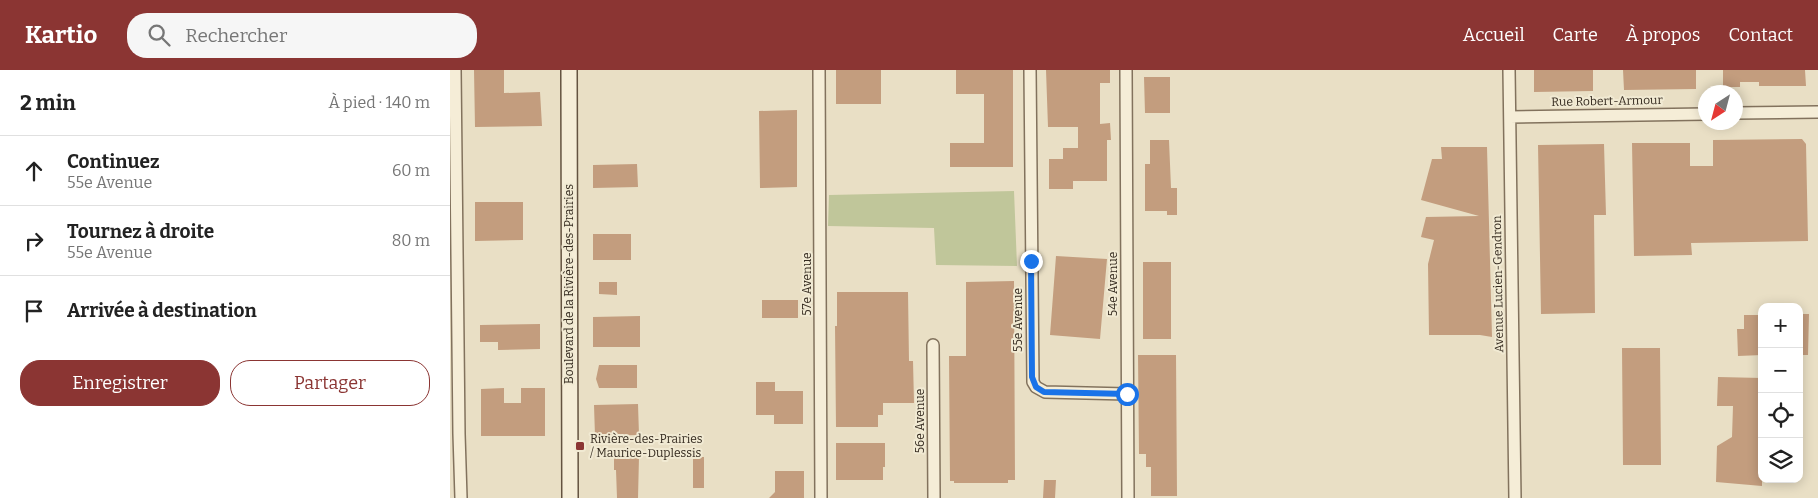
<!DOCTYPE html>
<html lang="fr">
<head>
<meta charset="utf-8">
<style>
	:root { --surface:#fff; --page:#f6f6f6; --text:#222; --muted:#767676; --line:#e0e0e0; --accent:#8b3533 }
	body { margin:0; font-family:Bitter,serif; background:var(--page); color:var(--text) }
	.controls { position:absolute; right:15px; bottom:15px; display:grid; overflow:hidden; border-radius:10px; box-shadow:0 2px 12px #0003 }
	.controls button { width:45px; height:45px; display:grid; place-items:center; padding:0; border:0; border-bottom:1px solid var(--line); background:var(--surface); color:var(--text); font:25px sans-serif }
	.compass { position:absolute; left:1248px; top:15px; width:45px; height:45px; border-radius:50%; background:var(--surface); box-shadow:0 2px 12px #0003; rotate:216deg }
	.stop { position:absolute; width:15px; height:15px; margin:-11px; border:4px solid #1a73e8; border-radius:50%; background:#fff }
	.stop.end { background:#1a73e8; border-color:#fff; box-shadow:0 1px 5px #0008 }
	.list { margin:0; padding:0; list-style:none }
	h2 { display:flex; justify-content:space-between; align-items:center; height:65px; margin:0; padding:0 20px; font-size:21px }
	h2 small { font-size:16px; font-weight:400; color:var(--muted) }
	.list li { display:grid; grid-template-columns:32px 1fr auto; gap:15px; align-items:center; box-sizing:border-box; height:70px; padding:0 20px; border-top:1px solid var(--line) }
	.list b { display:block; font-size:19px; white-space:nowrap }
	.list p { margin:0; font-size:16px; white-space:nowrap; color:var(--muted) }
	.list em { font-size:16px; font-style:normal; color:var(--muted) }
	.actions { display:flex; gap:10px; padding:15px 20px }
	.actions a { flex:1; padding:11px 0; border:1px solid var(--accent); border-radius:20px; text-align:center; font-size:18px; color:var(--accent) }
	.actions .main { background:var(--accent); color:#fff }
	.icon { flex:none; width:28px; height:28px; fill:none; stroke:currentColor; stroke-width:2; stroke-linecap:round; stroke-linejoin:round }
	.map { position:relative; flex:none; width:1368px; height:428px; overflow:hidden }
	header { display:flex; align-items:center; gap:30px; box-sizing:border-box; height:70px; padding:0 25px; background:var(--accent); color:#fff }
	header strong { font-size:24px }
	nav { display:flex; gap:28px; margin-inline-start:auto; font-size:18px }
	.search { width:350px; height:45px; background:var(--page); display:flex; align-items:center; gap:12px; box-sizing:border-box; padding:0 18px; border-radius:20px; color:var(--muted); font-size:19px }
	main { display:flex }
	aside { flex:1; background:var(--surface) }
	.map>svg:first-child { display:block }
	.green { fill:#c0c69a }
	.building { fill:#c39d7e }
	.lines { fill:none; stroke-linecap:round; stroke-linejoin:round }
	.street-casing { stroke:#82725d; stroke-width:14 }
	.secondary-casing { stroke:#645340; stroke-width:18 }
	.street { stroke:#f5edd7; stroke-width:11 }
	.secondary { stroke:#f5edd7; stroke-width:15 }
	.route { stroke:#1a73e8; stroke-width:6 }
	.poi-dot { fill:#8b3533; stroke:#f1ead3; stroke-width:2 }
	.labels { text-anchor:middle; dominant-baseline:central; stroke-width:4; stroke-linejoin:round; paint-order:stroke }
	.street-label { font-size:12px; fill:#342a1f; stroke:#f1ead3 }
	.poi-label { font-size:12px; fill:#342a1f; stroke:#f1ead3; text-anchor:start }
</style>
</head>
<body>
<header>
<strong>Kartio</strong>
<div class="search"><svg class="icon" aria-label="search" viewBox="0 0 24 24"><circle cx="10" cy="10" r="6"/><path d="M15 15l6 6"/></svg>Rechercher</div>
<nav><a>Accueil</a><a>Carte</a><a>À propos</a><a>Contact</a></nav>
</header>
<main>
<aside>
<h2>2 min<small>À pied · 140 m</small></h2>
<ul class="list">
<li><svg class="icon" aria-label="ahead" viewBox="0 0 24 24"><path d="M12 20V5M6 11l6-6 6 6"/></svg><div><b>Continuez</b><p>55e Avenue</p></div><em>60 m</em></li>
<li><svg class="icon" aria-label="right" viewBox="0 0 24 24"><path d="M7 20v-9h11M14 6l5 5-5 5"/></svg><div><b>Tournez à droite</b><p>55e Avenue</p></div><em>80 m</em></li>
<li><svg class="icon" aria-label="arrive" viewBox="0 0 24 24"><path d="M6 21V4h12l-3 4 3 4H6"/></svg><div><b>Arrivée à destination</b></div></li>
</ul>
<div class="actions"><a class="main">Enregistrer</a><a>Partager</a></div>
</aside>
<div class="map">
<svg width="1368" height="428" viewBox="0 0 1368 428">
	<rect width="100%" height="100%" fill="#e9dfc5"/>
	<path class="green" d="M564 121 567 196 486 195 484 158 378 156 379 125Z"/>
	<path class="building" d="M24 0H54V23L90 22 92 56 25 57Z
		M386 0H431V34H386Z
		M506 0H563V97H500V73H534V24H506Z
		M596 0H660V13H650V54L660 53 661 70H657V111H623V119H599V89H613V78H628V57H598Z
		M1084 0H1143V21L1084 22Z
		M1173 0H1246V19L1174 20Z
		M1273 0H1355L1356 16H1309V12H1290V17H1273Z
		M694 7H720V43H695Z
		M347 40V117L310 118 309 41Z
		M1352 69 1356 74 1358 171 1241 173 1242 185 1184 186 1182 73H1240V96H1263V70Z
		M700 70H719L721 118H727V145H717V141H695V94H700Z
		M1154 74 1156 145H1144L1145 243 1091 244 1088 75Z
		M991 77H1037L1042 267 1030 265H979L978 194 984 170 971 167 976 147 1029 146 971 130 982 89H992Z
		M187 94 188 117 143 118V95Z
		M25 132H73V170L25 171Z
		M143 164H181V190H143Z
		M606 186 657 189 650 269 600 265Z
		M693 192H721V269H693Z
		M564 211 565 410H558V413H504V411H500L499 286H516V212Z
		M149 212H167V225L149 224Z
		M387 222H458L459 291H463L464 333H433V345H428V357H386L385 256H387Z
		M312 230H348V248H312Z
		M1349 244H1359L1358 285H1349Z
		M1294 245H1312V285L1288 286 1287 259H1294Z
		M190 246V277H143V247Z
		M90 254V279L48 280V272H30V255Z
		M1172 278H1210L1211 395H1173Z
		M688 285H726L727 426H701V397H696V384H689Z
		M149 295H187V318H149L146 309Z
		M1268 307 1312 308V416L1266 412 1267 376 1282 367 1283 336H1267Z
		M306 312H325V321H353V354H324V345H306Z
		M54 318V333H71V318H95V366H31V319Z
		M188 334 189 365 145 366 144 335Z
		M386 373H435V397H433V410H386Z
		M164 387H189L188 428H167L166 400H164Z
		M243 387H254V418H243Z
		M325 401H354V428H319L325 422Z
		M594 410H606L605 428H593Z"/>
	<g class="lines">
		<g class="street-casing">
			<path id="street" d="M5 0 9 364 11 428
				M369 0 371 428
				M580 0 583 312 586 317 595 322 677 324
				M676 0 678 428
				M1059 0 1065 428
				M1286 43 1368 42
				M1060 47 1256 44
				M483 275 484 428"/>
		</g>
		<g class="secondary-casing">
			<path id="secondary" d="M119 0 120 428"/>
		</g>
		<use href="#street" class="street"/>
		<use href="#secondary" class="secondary"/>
	</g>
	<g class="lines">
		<path class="route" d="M581 191 582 307 586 317 594 322 677 324"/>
	</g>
	<rect class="poi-dot" x="125" y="371" width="10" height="10" rx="2.5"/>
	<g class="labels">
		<g class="street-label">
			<text transform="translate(1157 31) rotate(-1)">Rue Robert-Armour</text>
			<text transform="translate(119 214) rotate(-90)">Boulevard de la Rivière-des-Prairies</text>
			<text transform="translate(357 214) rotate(-90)">57e Avenue</text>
			<text transform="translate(663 214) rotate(-90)">54e Avenue</text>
			<text transform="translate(1048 214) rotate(-91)">Avenue Lucien-Gendron</text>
			<text transform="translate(568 250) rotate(-90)">55e Avenue</text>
			<text transform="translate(470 351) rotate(-90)">56e Avenue</text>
		</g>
		<g class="poi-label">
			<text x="140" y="369">Rivière-des-Prairies<tspan x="140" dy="14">/ Maurice-Duplessis</tspan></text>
		</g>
	</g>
</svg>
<div class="controls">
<button>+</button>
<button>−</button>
<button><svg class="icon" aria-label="locate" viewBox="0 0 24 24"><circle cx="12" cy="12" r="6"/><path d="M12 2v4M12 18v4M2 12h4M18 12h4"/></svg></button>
<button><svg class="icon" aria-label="layers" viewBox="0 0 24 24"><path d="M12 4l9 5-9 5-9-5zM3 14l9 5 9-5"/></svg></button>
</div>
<svg class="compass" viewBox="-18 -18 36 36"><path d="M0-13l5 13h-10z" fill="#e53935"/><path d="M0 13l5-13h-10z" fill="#767676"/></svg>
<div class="stop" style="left:677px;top:324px"></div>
<div class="stop end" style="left:581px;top:191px"></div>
</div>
</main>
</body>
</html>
